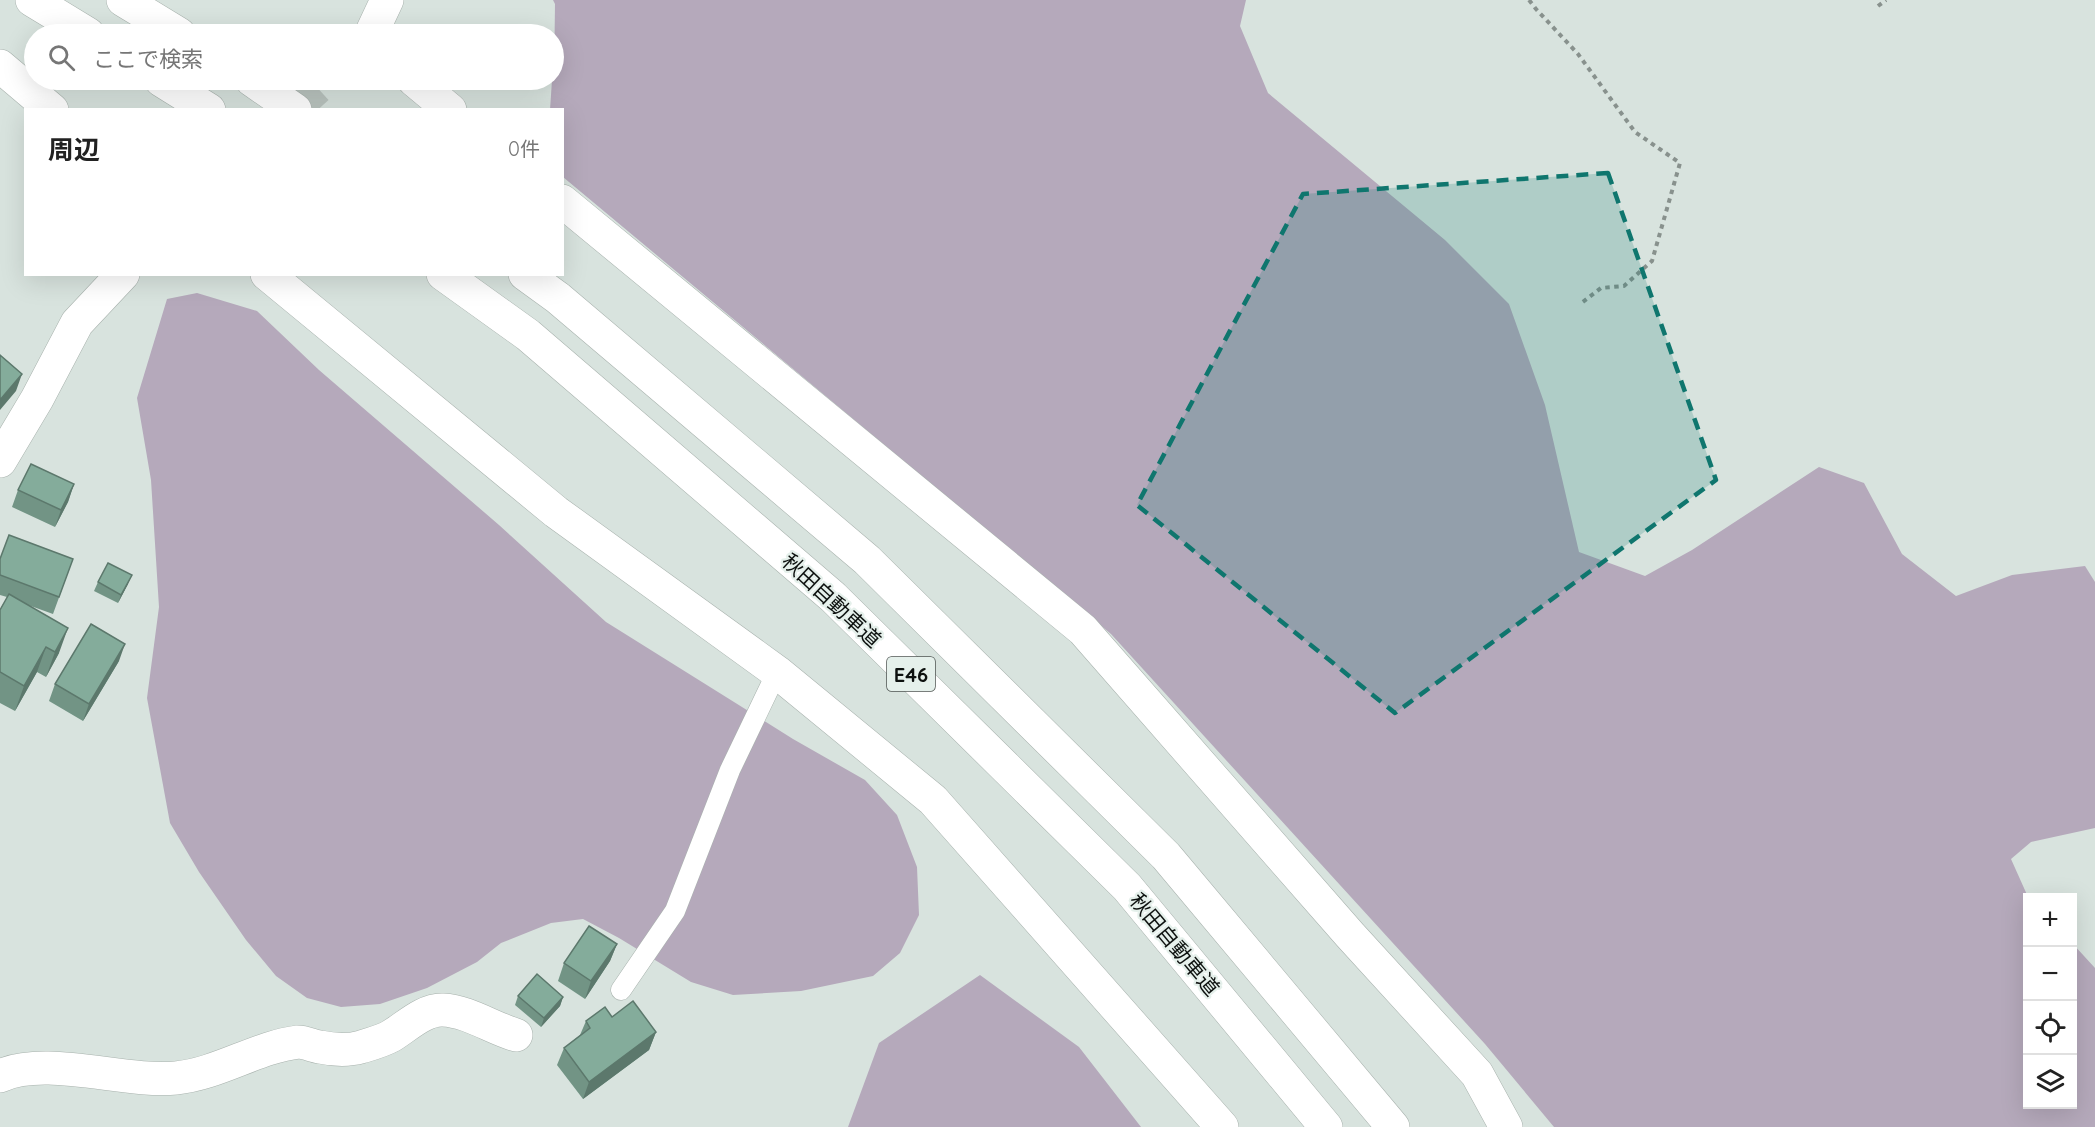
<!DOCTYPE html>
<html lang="ja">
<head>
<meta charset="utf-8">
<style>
	:root { --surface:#fff; --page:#f2f2f2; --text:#222; --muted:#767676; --line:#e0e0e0 }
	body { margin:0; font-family:Quicksand,"Noto Sans JP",sans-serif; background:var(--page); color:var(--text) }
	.controls { position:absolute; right:18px; bottom:18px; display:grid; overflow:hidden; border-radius:0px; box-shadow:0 6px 24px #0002 }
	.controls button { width:54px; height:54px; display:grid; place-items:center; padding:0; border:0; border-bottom:2px solid var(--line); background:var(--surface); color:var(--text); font:30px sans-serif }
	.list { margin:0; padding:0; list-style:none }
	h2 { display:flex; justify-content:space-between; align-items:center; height:78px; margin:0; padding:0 24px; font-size:26px }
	h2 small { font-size:20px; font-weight:400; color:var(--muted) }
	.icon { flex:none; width:33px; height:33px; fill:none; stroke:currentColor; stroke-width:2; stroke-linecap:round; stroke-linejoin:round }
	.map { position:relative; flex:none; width:2095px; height:1127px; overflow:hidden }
	.search { position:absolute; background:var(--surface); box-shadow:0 6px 24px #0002; left:24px; top:24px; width:540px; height:66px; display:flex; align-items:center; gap:15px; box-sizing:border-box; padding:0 21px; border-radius:33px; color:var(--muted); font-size:22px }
	.panel { position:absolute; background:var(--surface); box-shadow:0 6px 24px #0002; left:24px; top:108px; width:540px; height:168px; border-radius:0px }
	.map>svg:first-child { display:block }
	.green { fill:#b5a9bb }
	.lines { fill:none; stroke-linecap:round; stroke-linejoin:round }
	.minor-tunnel { stroke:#bac4bf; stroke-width:33; stroke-dasharray:33 16; stroke-linecap:butt }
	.service-casing { stroke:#a8b2ad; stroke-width:21 }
	.minor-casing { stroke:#a8b2ad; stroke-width:34 }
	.motorway-casing { stroke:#a8b2ad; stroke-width:34 }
	.path { stroke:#88918d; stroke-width:4; stroke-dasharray:4.5 4.5; stroke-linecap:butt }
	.service { stroke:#fff; stroke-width:20 }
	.minor { stroke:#fff; stroke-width:33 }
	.motorway { stroke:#fff; stroke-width:33 }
	.wall { fill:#729485 }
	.shaded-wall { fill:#5c786c }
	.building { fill:#84ac9b; stroke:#5c786c; stroke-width:1.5 }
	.marked { fill:#0f766e; fill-opacity:0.2; stroke:#0f766e; stroke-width:4.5; stroke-dasharray:12 8; stroke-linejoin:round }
	.labels { text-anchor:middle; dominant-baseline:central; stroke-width:4.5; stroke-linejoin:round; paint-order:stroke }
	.shield { fill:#e5f0eb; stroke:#4e5451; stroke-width:1.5 }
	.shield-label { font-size:20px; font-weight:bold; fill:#0d110f }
	.street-label { font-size:21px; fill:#0d110f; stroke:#e5f0eb }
</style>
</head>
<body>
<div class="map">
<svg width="2095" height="1127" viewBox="0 0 2095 1127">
	<rect width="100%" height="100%" fill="#d8e3de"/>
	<path class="green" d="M553 0H1246L1240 26 1268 93 1445 240 1509 304 1545 405 1579 552 1645 576 1692 550 1819 467 1864 483 1902 554 1956 596 2012 575 2085 566 2095 582V828L2031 842 2011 859 2028 897V1104H2072L2073 944 2095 968V1127H1554L1485 1044 1111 634 563 177 562 110H550L552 80H554L555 4Z
		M197 293 257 311 319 370 499 525 606 622 793 739 865 780 897 815 917 867 919 915 900 953 873 976 801 991 733 995 691 982 619 938 583 919 551 923 501 943 477 962 427 988 380 1004 341 1007 307 998 276 976 246 940 199 872 170 823 147 698 159 607 151 480 137 398 167 299Z
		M980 975 1079 1047 1141 1127H848L879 1043Z"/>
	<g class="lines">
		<path class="minor-tunnel" d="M293 110 326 80"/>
		<g class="service-casing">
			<path id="service" d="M621 990 675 911 730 770 777 672"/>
		</g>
		<g class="minor-casing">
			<path id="minor" d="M371 34 387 0
				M0 66 52 110
				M414 80 450 110
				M562 201 1083 630 1350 935 1477 1074 1506 1127
				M267 274 556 512 777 672 933 800 1222 1127
				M0 461 37 399 77 323 123 274
				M0 1076C46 1055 124 1083 176 1078 218 1074 257 1047 298 1042 305 1042 313 1046 320 1047 334 1050 347 1051 361 1047 371 1044 382 1041 391 1036 406 1027 424 1009 443 1010 468 1011 492 1028 516 1035"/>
		</g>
		<g class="motorway-casing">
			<path id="motorway" d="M32 0 88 34
				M123 0 179 34
				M161 80 209 110
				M252 80 295 110
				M443 274 528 335 833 597 1127 887 1326 1127
				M525 274 558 298 867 560 1166 856 1393 1127"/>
		</g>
		<path class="path" d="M1529 0 1536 9 1578 54 1635 132 1680 163 1652 261 1624 286 1601 288 1580 304
			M1878 6 1886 0"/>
		<use href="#service" class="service"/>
		<use href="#minor" class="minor"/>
		<use href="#motorway" class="motorway"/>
	</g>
	<path class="wall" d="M74 484 68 502 55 527 12 507 18 490Z
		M0 559H73L53 614 28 605 59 653 46 677 37 672 15 711 0 703V610L7 597 0 595Z
		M98 582 128 584 118 603 94 591Z
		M119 661 83 721 49 701 55 684Z
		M617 944 610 961 585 999 558 981 564 963Z
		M518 996 563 997 560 1006 541 1027 515 1005Z
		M612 1017 656 1032 649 1050 583 1099 557 1065 564 1048 580 1035 586 1021Z"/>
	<path class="shaded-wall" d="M22 374 16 391 0 410V400Z
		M74 484 68 502 55 527 61 510Z
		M132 575 128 584 118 603 121 595Z
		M68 628 59 653 46 677 55 652Z
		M125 644 119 661 83 721 89 704Z
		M46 647 37 672 15 711 24 686Z
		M617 944 610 961 585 999 591 981Z
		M563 997 560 1006 541 1027 544 1018Z
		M656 1032 649 1050 583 1099 589 1082Z"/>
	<path class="building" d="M0 355 22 374 0 400Z
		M31 464 74 484 61 510 18 490Z
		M9 535 73 559 59 597 0 575V559Z
		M108 563 132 575 121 595 98 582Z
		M9 594 68 628 55 652 46 647 24 686 0 672V610Z
		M91 624 125 644 89 704 55 684Z
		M589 926 617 944 591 981 564 963Z
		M537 974 563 997 544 1018 518 996Z
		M633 1001 656 1032 589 1082 564 1048 590 1028 586 1021 605 1007 612 1017Z"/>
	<path class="marked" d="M1608 173 1716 480 1395 713 1137 505 1303 194Z"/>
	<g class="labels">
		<rect class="shield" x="887" y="657" width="48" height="34" rx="4.5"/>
		<g class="shield-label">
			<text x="911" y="674">E46</text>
		</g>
		<g class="street-label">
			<text transform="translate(832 600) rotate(43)">秋田自動車道</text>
			<text transform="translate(1175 944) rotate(50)">秋田自動車道</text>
		</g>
	</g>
</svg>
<div class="controls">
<button>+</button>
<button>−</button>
<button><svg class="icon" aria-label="locate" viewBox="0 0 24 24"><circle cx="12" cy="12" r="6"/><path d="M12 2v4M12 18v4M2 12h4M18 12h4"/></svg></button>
<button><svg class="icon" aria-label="layers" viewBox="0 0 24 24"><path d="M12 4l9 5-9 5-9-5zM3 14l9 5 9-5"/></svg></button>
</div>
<div class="search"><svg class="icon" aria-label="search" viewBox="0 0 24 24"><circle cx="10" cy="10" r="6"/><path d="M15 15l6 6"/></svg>ここで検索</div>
<section class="panel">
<h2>周辺<small>0件</small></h2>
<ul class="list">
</ul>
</section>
</div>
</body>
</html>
